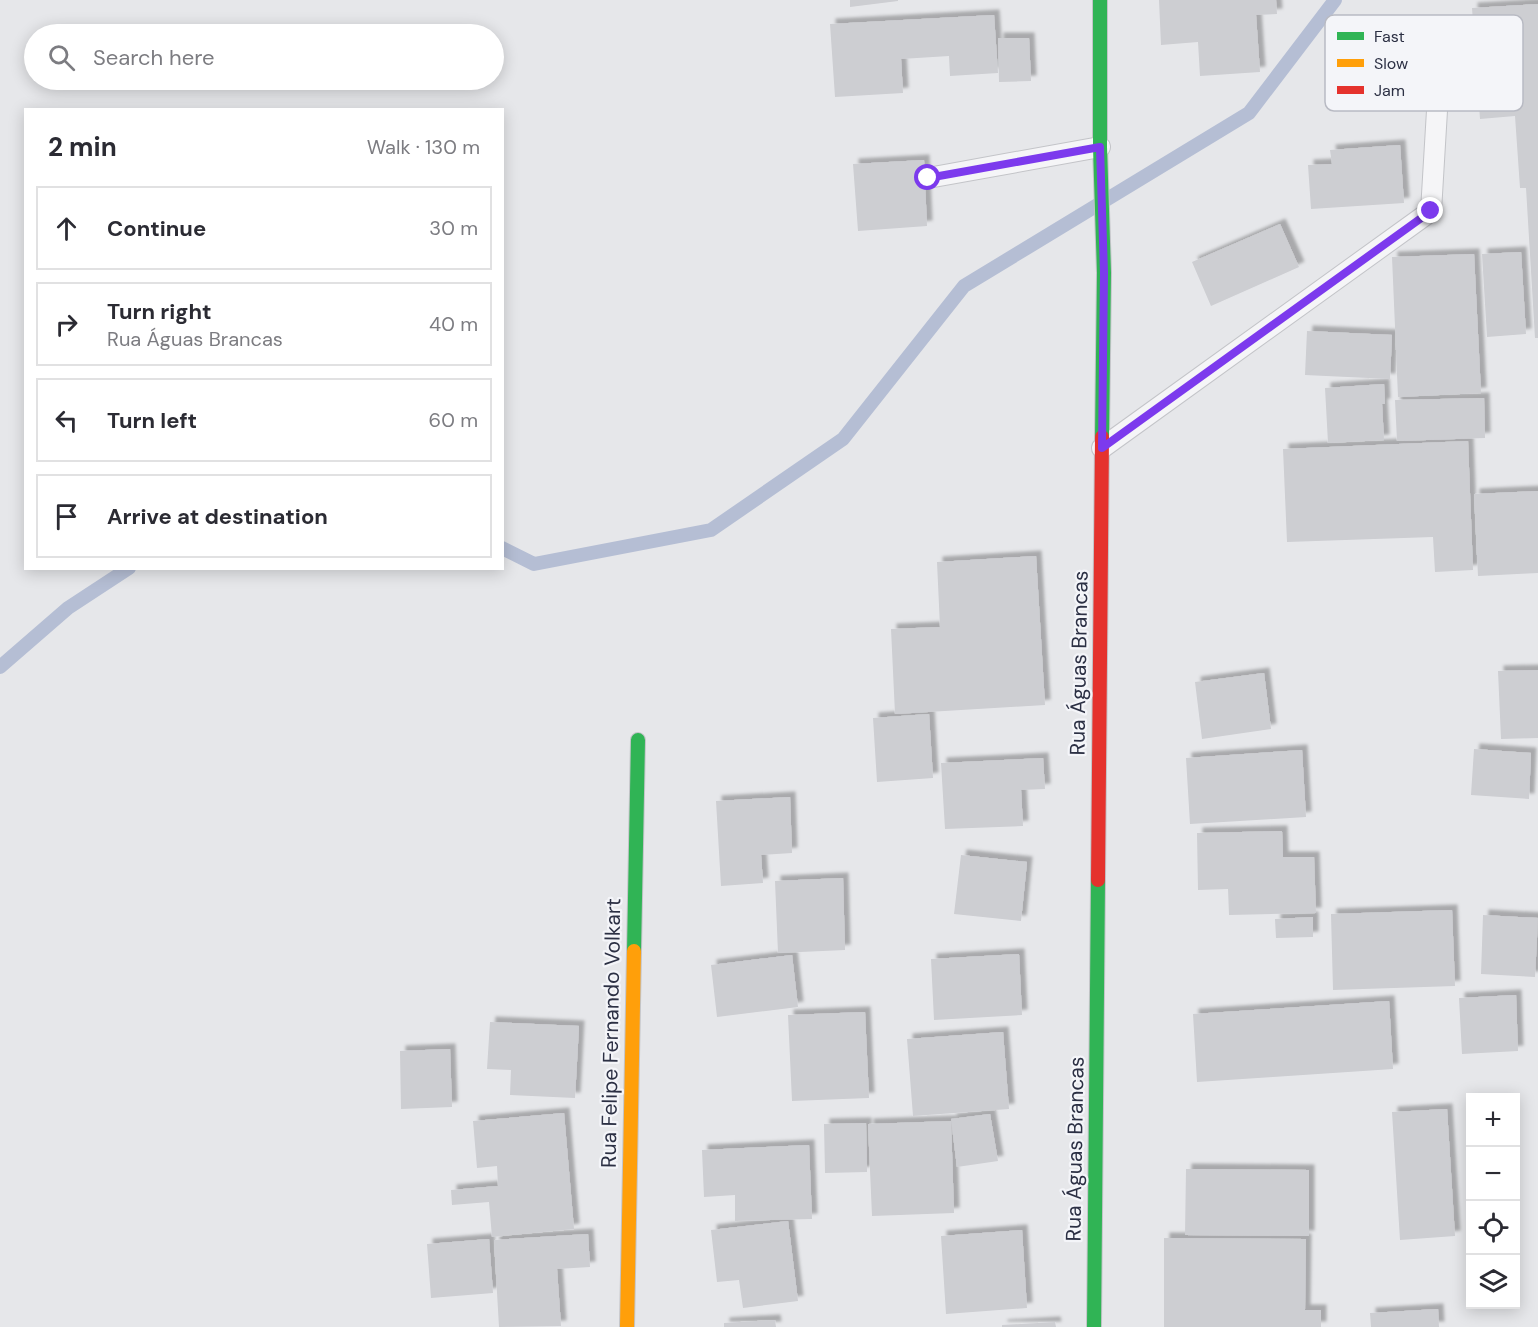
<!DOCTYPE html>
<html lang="en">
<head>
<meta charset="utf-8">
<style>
	:root { --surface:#fff; --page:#f2f2f3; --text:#2b2b33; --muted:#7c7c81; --line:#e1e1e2 }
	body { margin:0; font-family:"DM Sans",sans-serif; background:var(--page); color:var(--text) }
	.controls { position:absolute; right:18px; bottom:18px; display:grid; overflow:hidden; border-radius:0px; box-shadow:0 3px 15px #0003 }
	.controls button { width:54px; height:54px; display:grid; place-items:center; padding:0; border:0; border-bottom:2px solid var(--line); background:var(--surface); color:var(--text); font:30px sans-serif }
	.stop { position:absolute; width:18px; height:18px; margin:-14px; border:4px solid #7c3aed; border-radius:50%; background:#fff }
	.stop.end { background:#7c3aed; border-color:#fff; box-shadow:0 2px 6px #0008 }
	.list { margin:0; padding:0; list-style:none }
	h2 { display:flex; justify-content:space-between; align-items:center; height:78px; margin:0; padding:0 24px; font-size:26px }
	h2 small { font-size:20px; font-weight:400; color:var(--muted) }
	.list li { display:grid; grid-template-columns:39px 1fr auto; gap:18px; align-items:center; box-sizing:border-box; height:84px; margin:0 12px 12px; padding:0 12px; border:2px solid var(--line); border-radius:0px }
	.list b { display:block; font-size:22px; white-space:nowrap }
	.list p { margin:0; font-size:20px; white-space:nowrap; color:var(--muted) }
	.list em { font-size:20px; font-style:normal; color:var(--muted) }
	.icon { flex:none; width:33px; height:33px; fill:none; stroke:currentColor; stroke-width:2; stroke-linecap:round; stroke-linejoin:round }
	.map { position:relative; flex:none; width:1538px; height:1327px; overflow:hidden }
	.search { position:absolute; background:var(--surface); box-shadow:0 3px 15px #0003; left:24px; top:24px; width:480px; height:66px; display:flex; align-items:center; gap:15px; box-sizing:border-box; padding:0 21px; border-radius:33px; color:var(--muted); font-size:22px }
	.panel { position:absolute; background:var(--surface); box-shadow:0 3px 15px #0003; left:24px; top:108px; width:480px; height:462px; border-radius:0px }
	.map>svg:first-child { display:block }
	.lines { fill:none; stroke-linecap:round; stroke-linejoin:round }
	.stream { stroke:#b5bed4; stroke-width:14 }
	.building { fill:#cdced2; filter:url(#shadow) }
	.lane-casing { stroke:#c3c4c8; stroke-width:22 }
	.fast-casing { stroke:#c3c4c8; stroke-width:16 }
	.slow-casing { stroke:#c3c4c8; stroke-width:16 }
	.jam-casing { stroke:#c3c4c8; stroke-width:16 }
	.lane { stroke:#f5f5f7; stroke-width:20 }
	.fast { stroke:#30b455; stroke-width:14 }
	.slow { stroke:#ff9f0a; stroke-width:14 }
	.jam { stroke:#e5322d; stroke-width:14 }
	.route { stroke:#7c3aed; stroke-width:8 }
	.labels { text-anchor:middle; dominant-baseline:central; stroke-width:4.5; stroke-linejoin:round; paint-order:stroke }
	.street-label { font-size:21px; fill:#2c3044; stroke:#f4f5f9 }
	.key { fill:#f4f5f9; stroke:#b8bac3; stroke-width:1.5 }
	.key-label { font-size:16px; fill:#2c3044 }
</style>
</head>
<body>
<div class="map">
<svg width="1538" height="1327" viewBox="0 0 1538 1327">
	<defs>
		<filter id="shadow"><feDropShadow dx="5.5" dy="-5.5" stdDeviation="1.5" flood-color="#0004"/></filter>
	</defs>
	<rect width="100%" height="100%" fill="#e6e7ea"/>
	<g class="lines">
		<path class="stream" d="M502 548 534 564 711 530 843 439 964 286 1249 113 1335 0
			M0 667 68 608 129 568"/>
	</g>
	<path class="building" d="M850 0H898V1L850 7Z
		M1159 0H1276L1277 14 1256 15 1260 72 1200 76 1198 42 1161 45Z
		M1538 4V338H1535L1526 188H1520L1515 116 1480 119 1472 8Z
		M994 15 998 73 950 76 949 56 901 59 903 93 835 97 830 24Z
		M998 38H1029L1031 81 999 82Z
		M1400 145 1404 203 1311 209 1308 165 1332 164 1330 150Z
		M924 160 927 226 858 231 853 164Z
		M1280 224 1299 267 1211 306 1192 262Z
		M1521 252 1526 334 1487 337 1482 254Z
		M1474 254 1481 393 1398 397 1392 257Z
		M1307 331 1392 335 1390 379 1305 375Z
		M1384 384 1385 404H1382L1384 440 1328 443 1325 388Z
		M1484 398 1485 438 1397 441 1395 400Z
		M1468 441 1473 570 1435 572 1433 537 1287 542 1283 449Z
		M1538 491V573L1478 576 1474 494Z
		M1036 556 1045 705 895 714 891 629 940 627 937 562Z
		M1538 670V738L1501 739 1498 671Z
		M1264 673 1271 729 1202 739 1195 682Z
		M929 714 933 778 877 782 873 718Z
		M1474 749 1531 753 1529 799 1471 795Z
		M1302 750 1306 817 1190 824 1186 758Z
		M1043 758 1045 789 1021 790 1023 826 945 829 941 763Z
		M790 797 792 853 761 855 763 883 721 886 716 801Z
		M1282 831 1283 857H1314L1316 913 1229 915 1228 889 1198 890 1197 833Z
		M961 855 1027 862 1021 921 954 914Z
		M843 878 845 950 778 953 775 881Z
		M1452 910 1455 986 1333 990 1331 914Z
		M1483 915 1538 918 1535 977 1481 974Z
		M1313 917V937L1276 938 1275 919Z
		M1019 954 1022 1015 934 1020 931 959Z
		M792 955 798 1007 717 1017 711 965Z
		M1516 995 1518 1051 1462 1054 1459 998Z
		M1389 1001 1393 1069 1197 1082 1193 1014Z
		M865 1012 869 1098 792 1101 788 1015Z
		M490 1022 579 1026 575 1098 510 1095 511 1070 487 1069Z
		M1003 1032 1009 1109 913 1116 907 1039Z
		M450 1049 452 1107 401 1109 400 1051Z
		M1447 1109 1455 1236 1400 1240 1392 1112Z
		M564 1113 574 1229 492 1237 489 1202 452 1205 451 1190 498 1186 497 1166 477 1168 473 1121Z
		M990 1114 998 1161 957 1167 951 1119Z
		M951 1121 954 1213 872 1216 868 1124Z
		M866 1123 867 1172 825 1173 824 1124Z
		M809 1145 812 1219 735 1221V1195L704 1197 702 1150Z
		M1186 1169 1309 1170V1236L1185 1235Z
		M788 1221 798 1301 743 1308 739 1280 717 1282 711 1230Z
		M1022 1230 1027 1308 946 1314 941 1236Z
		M588 1234 590 1267 557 1269 561 1326 499 1327 494 1240Z
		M1164 1238 1306 1239 1305 1310H1321V1327H1164Z
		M489 1239 493 1293 431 1298 427 1244Z
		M1438 1309 1439 1327H1371L1370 1313Z
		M775 1320 776 1327H724V1323Z
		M1055 1322 1056 1327H1002V1325Z"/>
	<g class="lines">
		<g class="lane-casing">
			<path id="lane" d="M928 178 1100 147
				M1102 448 1431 211 1439 77"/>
		</g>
		<g class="fast-casing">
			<path id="fast" d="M1100 0V147L1104 273 1102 437
				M634 951 638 740
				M1094 1327 1098 880"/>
		</g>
		<g class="slow-casing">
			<path id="slow" d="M627 1327 634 951"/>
		</g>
		<g class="jam-casing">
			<path id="jam" d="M1098 880 1102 437"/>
		</g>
		<use href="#lane" class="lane"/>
		<use href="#fast" class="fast"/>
		<use href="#slow" class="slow"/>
		<use href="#jam" class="jam"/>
	</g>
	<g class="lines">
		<path class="route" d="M928 178 1100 147 1104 273 1102 448 1431 211"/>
	</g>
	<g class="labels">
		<g class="street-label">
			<text transform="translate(1079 663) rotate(-89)">Rua Águas Brancas</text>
			<text transform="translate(611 1033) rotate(-89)">Rua Felipe Fernando Volkart</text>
			<text transform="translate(1075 1149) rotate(-89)">Rua Águas Brancas</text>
		</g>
	</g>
	<rect x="1325" y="15" width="198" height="96" rx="9" class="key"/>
	<rect x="1337" y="32" width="27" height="8" fill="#30b455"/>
	<rect x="1337" y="59" width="27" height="8" fill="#ff9f0a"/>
	<rect x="1337" y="86" width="27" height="8" fill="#e5322d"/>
	<g class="key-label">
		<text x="1374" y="42">Fast</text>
		<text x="1374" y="69">Slow</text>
		<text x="1374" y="96">Jam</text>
	</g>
</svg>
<div class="controls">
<button>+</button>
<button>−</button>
<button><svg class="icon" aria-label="locate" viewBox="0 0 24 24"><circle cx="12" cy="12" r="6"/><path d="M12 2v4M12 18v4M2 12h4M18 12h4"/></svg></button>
<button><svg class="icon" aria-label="layers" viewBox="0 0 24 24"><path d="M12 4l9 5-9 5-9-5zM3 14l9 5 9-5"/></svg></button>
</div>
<div class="stop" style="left:928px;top:178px"></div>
<div class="stop end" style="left:1431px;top:211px"></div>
<div class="search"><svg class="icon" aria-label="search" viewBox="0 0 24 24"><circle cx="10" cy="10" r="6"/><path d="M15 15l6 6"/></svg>Search here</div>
<section class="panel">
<h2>2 min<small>Walk · 130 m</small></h2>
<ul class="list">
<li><svg class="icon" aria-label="ahead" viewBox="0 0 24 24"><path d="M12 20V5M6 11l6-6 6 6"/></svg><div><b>Continue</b></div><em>30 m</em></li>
<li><svg class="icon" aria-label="right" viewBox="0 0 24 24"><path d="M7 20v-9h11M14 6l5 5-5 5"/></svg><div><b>Turn right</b><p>Rua Águas Brancas</p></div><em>40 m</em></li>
<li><svg class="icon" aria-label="left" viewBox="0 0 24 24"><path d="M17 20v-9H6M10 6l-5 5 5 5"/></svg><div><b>Turn left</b></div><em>60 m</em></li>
<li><svg class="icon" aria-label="arrive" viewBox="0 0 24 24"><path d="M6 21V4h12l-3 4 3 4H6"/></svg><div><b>Arrive at destination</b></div></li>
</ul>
</section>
</div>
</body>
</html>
